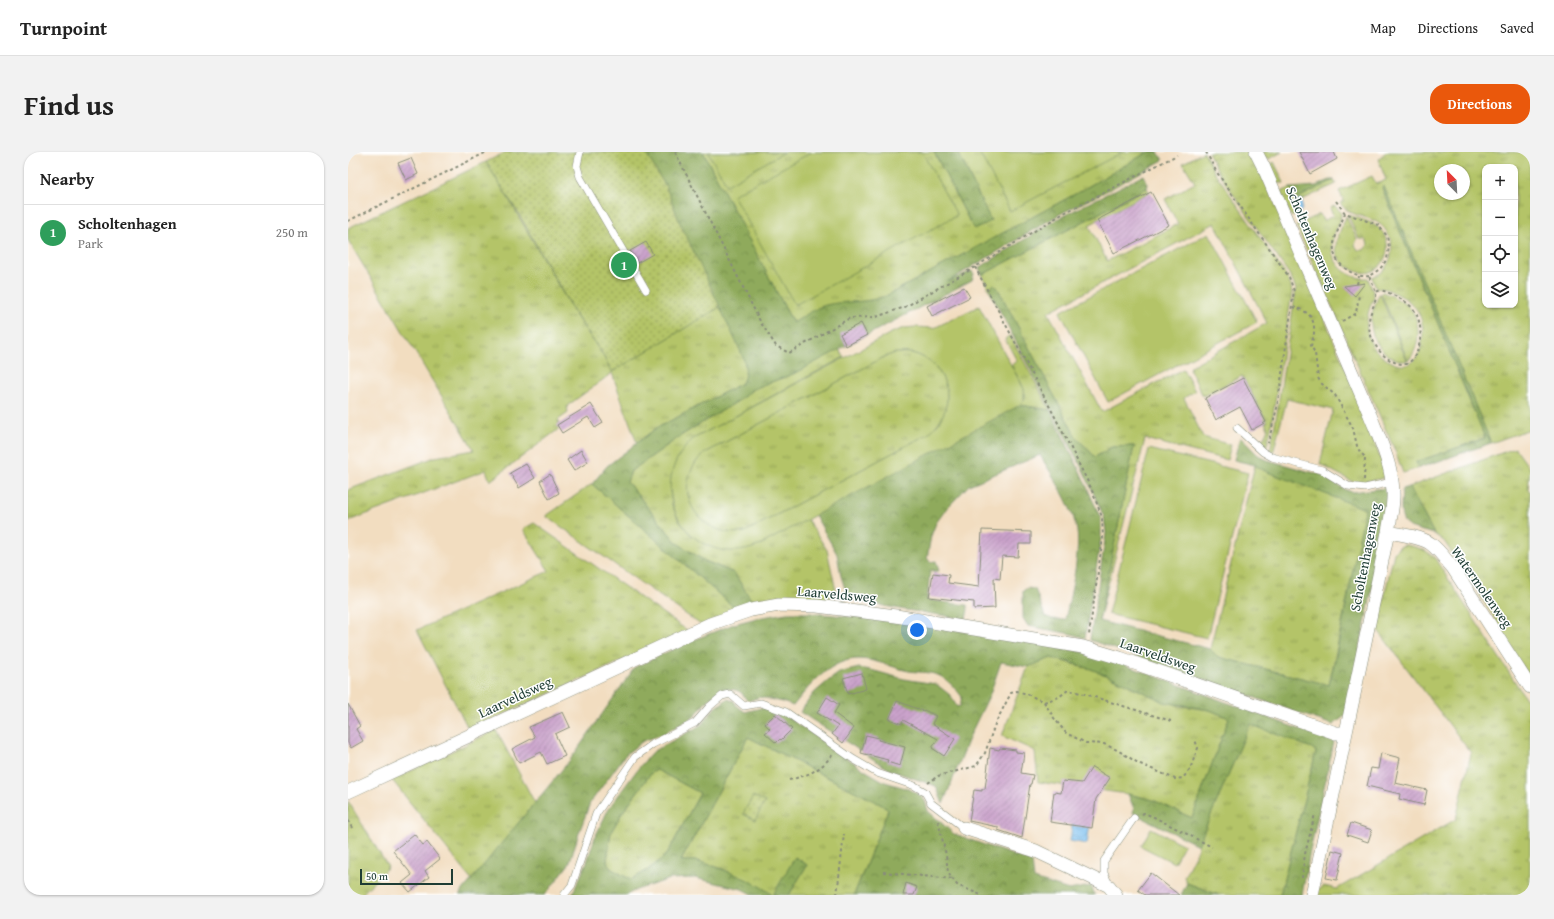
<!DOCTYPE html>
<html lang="en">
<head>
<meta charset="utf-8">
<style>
	:root { --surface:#fff; --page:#f2f2f2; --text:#222; --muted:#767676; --line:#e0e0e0; --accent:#ea580c }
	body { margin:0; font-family:"Gentium Book Plus",serif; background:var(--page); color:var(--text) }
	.controls { position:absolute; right:12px; top:12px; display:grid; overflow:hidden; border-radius:8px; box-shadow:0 1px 3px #0004 }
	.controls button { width:36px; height:36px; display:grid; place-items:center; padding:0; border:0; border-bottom:1px solid var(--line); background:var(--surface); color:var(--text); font:20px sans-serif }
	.compass { position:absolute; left:1086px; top:12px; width:36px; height:36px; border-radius:50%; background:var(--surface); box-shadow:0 1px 3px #0004; rotate:336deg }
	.scale { position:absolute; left:12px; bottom:10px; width:93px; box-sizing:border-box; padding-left:4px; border:2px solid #1f3d34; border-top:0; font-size:11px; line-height:14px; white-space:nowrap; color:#1f3d34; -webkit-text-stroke:3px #fff; paint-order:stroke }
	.you { position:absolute; left:569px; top:478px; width:14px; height:14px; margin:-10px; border:3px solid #fff; border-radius:50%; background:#1a73e8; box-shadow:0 0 0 6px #1a73e833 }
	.badge { display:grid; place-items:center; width:26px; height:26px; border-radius:50%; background:var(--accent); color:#fff; font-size:13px; font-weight:700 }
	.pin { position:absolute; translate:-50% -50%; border:2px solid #fff; box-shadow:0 1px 4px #0006 }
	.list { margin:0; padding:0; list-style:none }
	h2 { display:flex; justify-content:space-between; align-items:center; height:52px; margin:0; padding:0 16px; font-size:17px }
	h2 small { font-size:13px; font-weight:400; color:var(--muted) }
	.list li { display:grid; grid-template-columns:26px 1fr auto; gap:12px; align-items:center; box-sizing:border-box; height:56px; padding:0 16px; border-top:1px solid var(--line) }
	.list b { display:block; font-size:15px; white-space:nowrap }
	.list p { margin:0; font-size:13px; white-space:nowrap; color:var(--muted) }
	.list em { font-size:13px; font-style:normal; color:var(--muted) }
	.icon { flex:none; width:22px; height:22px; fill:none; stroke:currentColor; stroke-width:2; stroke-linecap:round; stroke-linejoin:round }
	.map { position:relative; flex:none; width:1182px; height:743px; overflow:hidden; border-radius:16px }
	header { display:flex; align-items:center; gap:24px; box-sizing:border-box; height:56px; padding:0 20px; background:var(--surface); border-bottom:1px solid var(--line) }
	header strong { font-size:19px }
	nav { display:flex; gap:22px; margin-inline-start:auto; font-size:14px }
	.intro { display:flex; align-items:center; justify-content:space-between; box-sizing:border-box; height:96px; padding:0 24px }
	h1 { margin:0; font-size:28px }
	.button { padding:10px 18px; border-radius:16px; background:var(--accent); color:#fff; font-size:14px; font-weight:700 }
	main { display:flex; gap:24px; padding:0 24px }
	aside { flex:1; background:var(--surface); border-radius:16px; box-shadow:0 1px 3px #0004 }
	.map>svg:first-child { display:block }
	.grass { fill:url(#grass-tufts); stroke:#6a804e; fill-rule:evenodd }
	.forest { fill:url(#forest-crowns); stroke:#577448; fill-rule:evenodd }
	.park { fill:url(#park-dots); stroke:#6a804e }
	.pitch { fill:#b4c467; stroke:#6a804e; fill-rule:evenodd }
	.water { fill:url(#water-waves); stroke:#4a7c90 }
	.building { fill:url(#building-hatch) }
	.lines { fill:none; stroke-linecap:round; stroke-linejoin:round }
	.lane-casing { stroke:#888d7a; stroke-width:8 }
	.street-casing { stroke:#888d7a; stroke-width:14 }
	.path { stroke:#888d7a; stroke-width:2; stroke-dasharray:3 3; stroke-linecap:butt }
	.lane { stroke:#fff; stroke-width:7 }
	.street { stroke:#fff; stroke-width:13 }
	.labels { text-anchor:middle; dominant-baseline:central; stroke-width:3; stroke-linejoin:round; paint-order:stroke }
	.street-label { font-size:14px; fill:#1f3d34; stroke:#fff }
</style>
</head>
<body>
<header>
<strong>Turnpoint</strong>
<nav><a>Map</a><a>Directions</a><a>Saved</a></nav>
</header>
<div class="intro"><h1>Find us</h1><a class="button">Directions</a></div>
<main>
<aside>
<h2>Nearby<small></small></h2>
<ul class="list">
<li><span class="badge" style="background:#2e9e5b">1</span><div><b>Scholtenhagen</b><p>Park</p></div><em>250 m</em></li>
</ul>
</aside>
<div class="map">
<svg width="1182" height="743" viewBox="0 0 1182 743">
	<defs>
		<pattern id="grass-tufts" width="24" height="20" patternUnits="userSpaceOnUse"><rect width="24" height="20" fill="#b4c467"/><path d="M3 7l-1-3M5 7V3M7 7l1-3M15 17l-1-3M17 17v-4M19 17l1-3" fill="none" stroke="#92a056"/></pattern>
		<pattern id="forest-crowns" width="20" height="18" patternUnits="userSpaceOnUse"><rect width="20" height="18" fill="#8faa5c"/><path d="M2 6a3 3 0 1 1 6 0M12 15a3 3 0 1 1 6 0" fill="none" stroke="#748c4d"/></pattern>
		<pattern id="park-dots" width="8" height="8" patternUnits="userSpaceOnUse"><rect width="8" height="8" fill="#b4c467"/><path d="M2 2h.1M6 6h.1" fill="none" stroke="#92a056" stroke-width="1.8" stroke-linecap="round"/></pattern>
		<pattern id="water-waves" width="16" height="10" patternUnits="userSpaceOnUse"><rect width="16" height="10" fill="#76bced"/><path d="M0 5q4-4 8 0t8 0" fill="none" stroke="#609ac1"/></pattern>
		<pattern id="building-hatch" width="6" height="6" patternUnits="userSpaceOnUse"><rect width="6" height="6" fill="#caa2cb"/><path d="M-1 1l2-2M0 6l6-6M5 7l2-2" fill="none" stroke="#a385a6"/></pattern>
	</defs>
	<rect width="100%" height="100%" fill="#fff"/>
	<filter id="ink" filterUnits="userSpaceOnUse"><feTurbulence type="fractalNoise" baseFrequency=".025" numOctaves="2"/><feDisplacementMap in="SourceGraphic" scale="8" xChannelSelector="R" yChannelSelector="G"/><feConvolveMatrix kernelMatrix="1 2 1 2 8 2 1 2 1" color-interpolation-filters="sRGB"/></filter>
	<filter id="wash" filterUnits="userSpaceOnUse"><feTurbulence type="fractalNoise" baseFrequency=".012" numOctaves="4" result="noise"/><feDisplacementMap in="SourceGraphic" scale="16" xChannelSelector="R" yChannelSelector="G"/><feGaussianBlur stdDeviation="0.9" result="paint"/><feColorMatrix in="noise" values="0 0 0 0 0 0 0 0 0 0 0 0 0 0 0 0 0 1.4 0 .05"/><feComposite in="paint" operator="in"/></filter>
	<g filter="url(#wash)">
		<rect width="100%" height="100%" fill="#f2ddc0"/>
		<path class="grass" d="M355 0H586L625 76 643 69 610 0H800L729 41 538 144 525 149 476 154 445 171Z
			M856 0 866 19 937 122 943 134 944 141 922 282 919 293 916 296 909 289 916 286 920 276 917 271 919 270 894 224 855 244 842 218 843 214 919 171 867 71 700 160 754 260 835 217 847 239 836 246 855 285 883 293 879 308 797 287 751 469 786 294 764 295 747 305 728 285 649 135 646 133 641 138 634 123 799 36 801 40 741 73 759 109 830 72 817 47 847 31 835 11Z
			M860 0H901L918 30 1009 243 1038 322 1035 326 1032 327 1007 331 972 312 985 258 939 247 925 301 922 299 929 260 948 137 941 122 872 23Z
			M912 0H934L921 7 916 6Z
			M1038 0H1182V277L1143 291 1036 35 1034 36 1137 286 1068 310 1071 316 1055 321 1048 301 948 73 972 62 975 69 985 64 982 56 987 54 993 60C994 70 987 77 985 86 979 108 998 128 1020 126 1022 132 1025 138 1026 144 1026 147 1023 152 1022 155 1018 168 1017 178 1023 191 1028 200 1037 208 1048 212 1073 220 1078 184 1073 167 1070 156 1061 148 1051 143 1043 139 1037 135 1028 137L1024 125C1034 122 1041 113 1043 103 1044 97 1044 90 1041 84 1031 60 1003 69 992 51L996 49 991 39 1024 24 1028 32 1038 28 1030 7ZM1137 15H1167V153H1137ZM1092 18H1116V42H1092Z
			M138 10C169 59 197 111 226 161 239 181 253 198 264 220L372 155C379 169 401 208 398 222 397 225 395 228 394 231L307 277 289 291 264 221 219 254 220 261 210 268 212 276 142 329 138 318 0 369V338L87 305 126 298 0 88V76Z
			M926 10 936 31H928L921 14Z
			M986 28 988 32 954 48V47L944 53 948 64H943L933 42 935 39 942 36 948 45 950 46Z
			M1000 63C1009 66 1023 69 1031 76 1052 95 1030 137 998 114 991 109 987 101 988 93 989 83 995 74 998 64L1009 87 1007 93 1010 98H1016L1020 93 1019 89 1016 87H1011Z
			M1035 140C1044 144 1055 149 1062 156 1074 170 1072 196 1060 209L1033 141Z
			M1031 142H1032L1059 209C1039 210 1022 189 1023 169 1023 160 1028 151 1031 142Z
			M662 183 702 258 672 253C684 242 669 225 663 213L669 209 657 187Z
			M491 197 496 205 345 287 322 339 324 353 331 369 343 383 356 392 376 399 410 394 459 367 479 398 488 439 482 446 437 447 407 454 386 421 357 409 329 391 279 330 283 319 334 283 390 249 404 238 415 233 445 222Z
			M547 201C552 201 558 200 563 201 571 202 581 208 587 214 606 237 602 263 580 282L397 380C356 387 323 346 348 310 350 307 354 304 357 301L536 205Z
			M1167 296 1182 317 1180 338 1182 339V529L1149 470 1110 410 1096 389 1086 382 1061 335Z
			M907 313 917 319 1018 357 981 533 870 505 862 497Z
			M244 332 389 458 353 473 198 364Z
			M186 371 340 479 121 578 69 478 201 419 175 377Z
			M1057 393C1068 395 1077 397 1086 405L1182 553V743H968L969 739 976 734 989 737 1108 667 1123 601 1029 477 1046 401 1051 395Z
			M703 506 743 517 772 529 801 543 832 554 862 558 881 566 844 666 805 648 780 642 690 630 687 599 654 584 680 515Z
			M902 572 964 596 968 600 932 743H871L839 731 836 725 849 699 850 693Z
			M148 578 187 651 124 728 44 628Z
			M400 585 538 655 540 658 506 743H441L459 713 448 705 425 743 375 717 350 709H333Z
			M309 618 352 641 322 697C312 711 299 719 284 727L278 725 262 716 259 709 263 680 274 661 303 621Z
			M0 649 40 715 13 743H0Z"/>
		<path class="forest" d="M297 0H355L445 171C455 165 467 156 478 153 499 148 516 152 538 144L729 41 800 0H810L815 8 766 35 712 62 599 130 624 119 626 122 624 128 445 222 415 233 404 238 390 249 334 283 283 319 279 330 329 391 357 409 386 421 407 454 389 458 244 332 259 314 307 277 394 231C400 217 397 211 392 198L332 71 318 35Z
			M586 0H610L643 69 628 77 625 76Z
			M796 23 800 32 799 36 634 123 631 116 709 67Z
			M982 28H986L950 46 948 45 942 36 968 34Z
			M1036 34 1143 291 1071 316 1068 310 1137 286 1034 35Z
			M646 132 649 135 728 285 747 305 764 295 786 294 751 469 862 497 870 505 981 533 988 504 1017 357 917 319 907 313 886 308 892 285 910 303 919 308 974 323 998 338 1004 340 1038 336 1040 340 1036 380 998 563 985 573 742 488 758 381 756 365 736 320 641 138Z
			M672 253 702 258 731 317 753 367V386L737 486 724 482 680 474 675 466V439L679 436 687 437 697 464 704 467 717 468C722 444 734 397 728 374 722 349 705 325 692 303L621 333 599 356 588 371 583 384 579 406 582 410 588 409 591 419H582L579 448 619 453 620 457 618 467 552 457 505 448 498 440 493 424 489 402 467 363Z
			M1061 335 1086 382C1079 380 1070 378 1062 375 1049 370 1054 348 1054 337Z
			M439 461H461L508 465 591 475 747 502 986 590 962 699 954 743H932L968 600 964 596 902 572 850 693 785 661 786 657 780 642 805 648 844 666 881 566 862 558 816 550 772 529 743 517 721 510 703 506 680 515 653 510 642 542 624 579 595 652 588 634 542 618 452 560 466 541 480 529 491 521 511 516 523 518 556 527 588 532 602 543 609 555 612 554 614 545C609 538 601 529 592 524 582 519 567 521 556 518 542 514 527 508 512 507 483 506 461 534 445 554L435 550 412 545 400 549C398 548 397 545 395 543 391 537 382 537 375 537L357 551 346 565 313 583 295 589 278 602 242 651 232 678 221 712 197 743H111L222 608 287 515 343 489 386 472 409 466Z
			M379 547 386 549 388 553 397 560 413 556 432 560 518 619 537 630 561 637 572 643 577 649 580 659 606 682 684 710 686 727 721 738 743 734 747 743H506L540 658 538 655 400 585 333 709C339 709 345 708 351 710 369 714 412 731 424 743H405L394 737 347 726 322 727 288 738 278 743H224L239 710 247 685 261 656 292 614 306 599 353 573 365 558ZM309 618 352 641 322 697 316 705 300 718 284 727 278 725 262 716 259 709 263 680 274 661 303 621Z
			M447 705 459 713 441 743H425Z
			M839 731 871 743H833Z"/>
		<path class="park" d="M158 0H297L318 35 332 71 372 155 264 220 254 201 227 162 172 64 138 10Z
			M405 644 417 650 407 668 395 662Z"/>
		<path class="pitch" d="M360 0H436L379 33Z
			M464 0H574L609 63 447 153 385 43Z
			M631 0H775L662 59Z
			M861 81 909 170 760 250 712 160Z
			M631 154 676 237V249L672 253 410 394C402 397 395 399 386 399 343 400 311 355 326 314 330 303 337 295 345 287L543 181 556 176 567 175 586 176ZM547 201C552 201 558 200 563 201 571 202 581 208 587 214 606 237 602 263 580 282L397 380C357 387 323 346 348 310 350 307 354 304 357 301L536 205Z
			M801 297 900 321 859 486 760 462Z
			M803 676 836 693 826 711 793 694Z"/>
		<path class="water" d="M952 47 954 49C956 55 953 61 948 64L944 53Z
			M727 656 744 658 739 692 722 689Z"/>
		<g id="blocks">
			<path class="building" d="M951 0H986L989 7 962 22Z
				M63 6 70 22 58 28 50 11Z
				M803 40 821 73 766 101 749 68Z
				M298 90 305 102 289 111 282 99Z
				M1017 131 1007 144 996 134Z
				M616 135 622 145 584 164 579 154Z
				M513 171 519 183 498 194 492 182Z
				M895 226 918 270 904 278 892 255 868 268 857 246Z
				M243 252 255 271 247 276 240 265 214 281 209 273Z
				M233 298 240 310 226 319 219 308Z
				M178 312 187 326 171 336 162 321Z
				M202 322 211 341 201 347 192 329Z
				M634 378 683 380V392H671L670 405 654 404 652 427 646 426 647 456 626 457V450L581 445 585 421 601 423 600 431 631 435Z
				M514 521 518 537 500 542 495 526Z
				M479 545 491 553 486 561 506 576 495 591 484 582 490 574 469 561Z
				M549 549 575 559 576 558 588 564 584 572 607 587 596 604 584 596 590 587 555 568 554 572 541 567Z
				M0 552 12 574 8 577 15 589 3 596 0 591Z
				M215 560 222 575 207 582 217 604 199 612 193 600 171 611 164 597 187 585 181 575Z
				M427 562 444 577 433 588 432 587 428 591 417 581 422 577 417 572Z
				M518 583 531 586 530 588 557 595 552 614 539 610 540 608 513 601Z
				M642 596 651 598 652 596 668 598V600L676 601 673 621 685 623 683 632H682L674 686 650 678V675L621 669 626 638 634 639V637H637Z
				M1033 601 1052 606 1047 631 1079 638 1076 653 1051 647 1052 642 1019 634 1023 616 1030 617Z
				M744 615 762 626 748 647 744 676 702 670 706 640 713 641 715 629 734 631Z
				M1003 671 1024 678 1020 690 999 683Z
				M66 682 75 693 79 690 92 707 77 719 81 725 62 740 54 731 64 723 45 699Z
				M984 698 995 701 989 728 978 726Z
				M803 721 831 743H797L790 738Z
				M558 731 569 735 566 743H555Z"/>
		</g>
	</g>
	<g filter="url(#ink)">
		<use href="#blocks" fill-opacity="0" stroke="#888d7a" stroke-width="1"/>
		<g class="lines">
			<g class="lane-casing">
				<path id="lane" d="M232 0 229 14 232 25 298 138
					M889 276 915 300 924 305 974 318 1000 334 1017 336 1044 330
					M761 733 756 721V709L786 666
					M216 743 224 733 248 662 287 605 305 592 347 571 361 555 374 544 382 542 396 554 413 551 438 560 505 607 529 621 567 634 577 640 583 651 616 676"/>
			</g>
			<g class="street-casing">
				<path id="street" d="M908 0 916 16 1022 263C1032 288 1044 313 1045 340 1046 353 1042 367 1040 380L964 743
					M1040 380C1052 382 1074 385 1083 392 1092 399 1098 408 1105 416L1182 535
					M0 640 362 472 403 458 431 453 469 454 548 464 735 495 772 506 988 581H998
					M616 676 688 699 761 734 768 743"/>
			</g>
			<path class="path" d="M327 0 413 171 428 194 441 201 502 166 528 165 557 155 627 115 716 61 829 3
				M858 0 868 19 941 125 946 139 929 256 920 291
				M988 49 997 61 1030 73 1039 84 1041 95 1039 107 1032 117 1021 124C1023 130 1029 139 1028 145 1027 153 1022 160 1021 168 1019 188 1037 214 1059 212 1075 202 1076 172 1066 158 1061 151 1053 147 1045 143 1039 140 1034 137 1028 140
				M997 61C990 81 975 100 998 117 1005 122 1012 125 1021 124
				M0 69 139 0
				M627 115 706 263 743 336 754 365 755 385 741 483
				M1009 132 1011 124
				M945 155C956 158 965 162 966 175 967 181 964 189 963 194L967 201 970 226 973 231 987 243 1005 276 1009 294 1012 300 1017 305 1016 328
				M994 169 1008 161 1011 143
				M696 550 711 545 720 538 737 542 823 569
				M441 628C460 623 472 619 484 603
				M580 631 590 624 628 614 637 601 647 572 663 541 669 539 679 542 696 550 706 566 718 581 738 591 756 592 771 599 790 611 827 627 835 626 842 617 850 596 847 588
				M794 662 796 661 806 665 864 695
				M0 668 4 676
				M590 669 598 703 600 721 609 733 633 743
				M535 720 605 727
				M954 726 957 702 967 662
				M489 743 496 682"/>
			<use href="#lane" class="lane"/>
			<use href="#street" class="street"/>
		</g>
	</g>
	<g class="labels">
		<g class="street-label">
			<text transform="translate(964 86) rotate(67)">Scholtenhagenweg</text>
			<text transform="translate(1017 405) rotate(-79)">Scholtenhagenweg</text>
			<text transform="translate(1134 435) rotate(55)">Watermolenweg</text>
			<text transform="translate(489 442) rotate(5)">Laarveldsweg</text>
			<text transform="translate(810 503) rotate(19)">Laarveldsweg</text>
			<text transform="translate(167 545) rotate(-25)">Laarveldsweg</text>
		</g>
	</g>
</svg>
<div class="controls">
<button>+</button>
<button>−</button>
<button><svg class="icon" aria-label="locate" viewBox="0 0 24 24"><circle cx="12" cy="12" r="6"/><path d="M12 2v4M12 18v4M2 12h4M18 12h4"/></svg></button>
<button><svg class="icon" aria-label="layers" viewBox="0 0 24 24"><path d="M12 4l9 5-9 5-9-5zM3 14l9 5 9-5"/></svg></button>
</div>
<svg class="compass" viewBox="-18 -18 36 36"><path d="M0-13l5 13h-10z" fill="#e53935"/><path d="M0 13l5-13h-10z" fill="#767676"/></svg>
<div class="scale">50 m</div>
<div class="you"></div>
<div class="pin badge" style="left:276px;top:113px;background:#2e9e5b">1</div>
</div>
</main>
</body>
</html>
